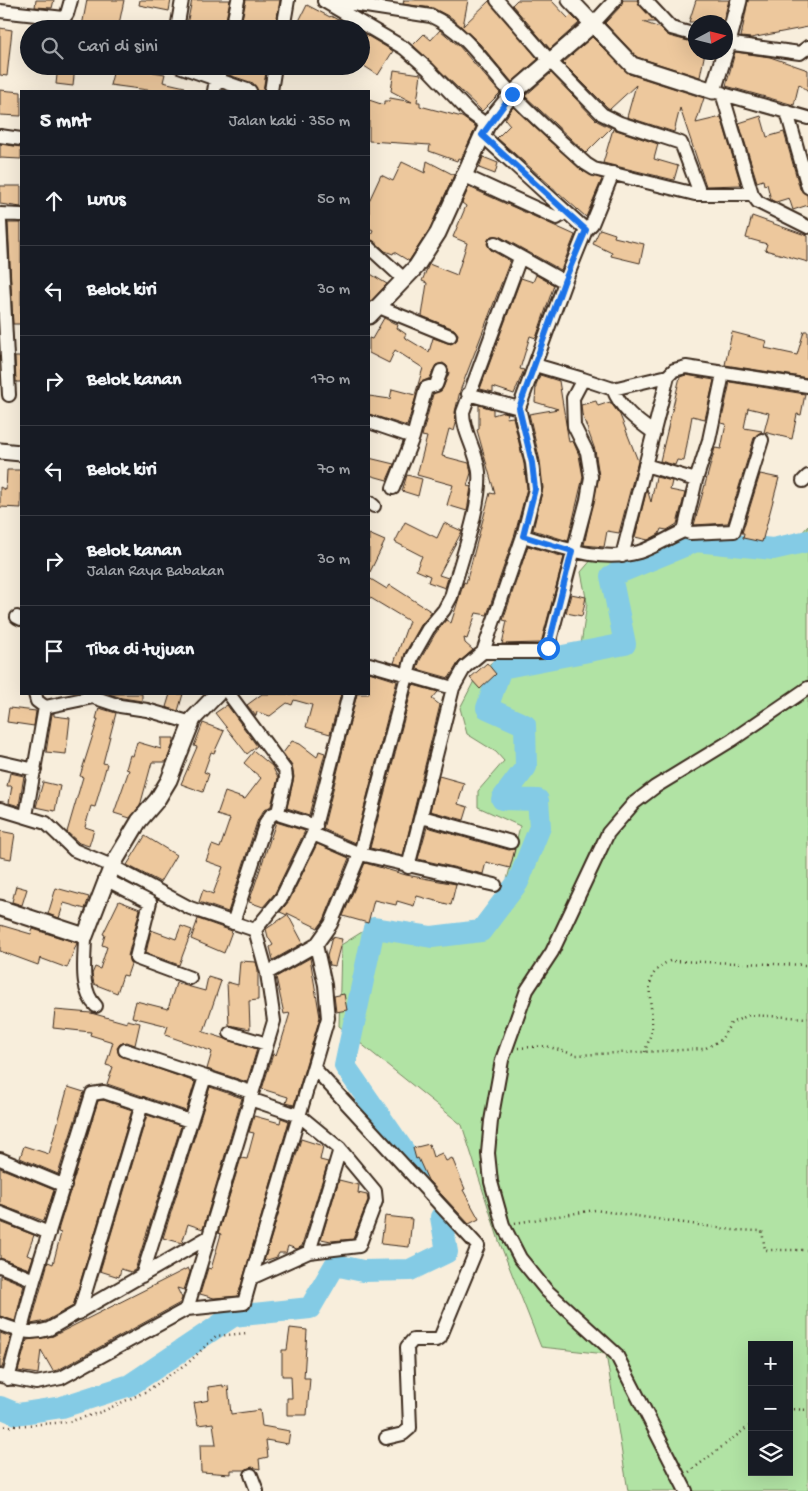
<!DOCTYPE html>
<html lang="id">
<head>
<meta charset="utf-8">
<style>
	:root { --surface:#171b24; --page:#20242c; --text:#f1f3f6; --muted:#9ea1a6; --line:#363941 }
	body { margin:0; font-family:"Gochi Hand",sans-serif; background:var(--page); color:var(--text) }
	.controls { position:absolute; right:15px; bottom:15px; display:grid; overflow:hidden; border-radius:0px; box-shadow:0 5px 20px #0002 }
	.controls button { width:45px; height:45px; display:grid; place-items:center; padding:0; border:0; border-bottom:1px solid var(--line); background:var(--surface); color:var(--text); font:25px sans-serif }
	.compass { position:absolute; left:688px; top:15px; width:45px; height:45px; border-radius:50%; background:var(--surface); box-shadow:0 5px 20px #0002; rotate:83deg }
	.stop { position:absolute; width:15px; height:15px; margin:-11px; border:4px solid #1a73e8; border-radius:50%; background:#fff }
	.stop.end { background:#1a73e8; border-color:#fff; box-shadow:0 1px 5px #0008 }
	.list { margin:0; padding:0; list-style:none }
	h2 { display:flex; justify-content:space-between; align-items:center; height:65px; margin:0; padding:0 20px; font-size:21px }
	h2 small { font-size:16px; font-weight:400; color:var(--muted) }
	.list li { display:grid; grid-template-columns:32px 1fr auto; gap:15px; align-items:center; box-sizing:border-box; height:90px; padding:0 20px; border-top:1px solid var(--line) }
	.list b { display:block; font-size:19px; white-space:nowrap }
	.list p { margin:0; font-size:16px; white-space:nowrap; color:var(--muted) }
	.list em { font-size:16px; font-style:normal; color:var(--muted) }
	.icon { flex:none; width:28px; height:28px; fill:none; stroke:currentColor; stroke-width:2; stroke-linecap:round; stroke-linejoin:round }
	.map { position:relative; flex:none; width:808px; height:1491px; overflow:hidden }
	.search { position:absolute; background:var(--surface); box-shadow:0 5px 20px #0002; left:20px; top:20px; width:350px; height:55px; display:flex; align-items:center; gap:12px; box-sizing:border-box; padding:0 18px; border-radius:28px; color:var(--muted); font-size:19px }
	.panel { position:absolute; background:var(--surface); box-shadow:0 5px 20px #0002; left:20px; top:90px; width:350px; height:605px; border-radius:0px }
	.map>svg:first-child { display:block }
	.green { fill:#b1e3a4; stroke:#768661; fill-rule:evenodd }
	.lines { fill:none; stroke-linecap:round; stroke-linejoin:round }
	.river { stroke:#84cbe5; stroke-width:22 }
	.building { fill:#edc89d; stroke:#3b2a1e }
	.minor-casing { stroke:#3b2a1e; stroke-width:16 }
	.tertiary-casing { stroke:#3b2a1e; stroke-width:19 }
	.path { stroke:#3b2a1e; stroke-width:2.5; stroke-dasharray:1 4; stroke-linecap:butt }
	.minor { stroke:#fbf7ec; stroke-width:12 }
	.tertiary { stroke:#fbf7ec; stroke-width:15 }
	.route { stroke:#1a73e8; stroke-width:6 }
</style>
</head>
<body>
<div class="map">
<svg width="808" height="1491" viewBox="0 0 808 1491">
	<rect width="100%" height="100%" fill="#f8eedc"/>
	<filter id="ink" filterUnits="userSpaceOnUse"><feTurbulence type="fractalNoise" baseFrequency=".02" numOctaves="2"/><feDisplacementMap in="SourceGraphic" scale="10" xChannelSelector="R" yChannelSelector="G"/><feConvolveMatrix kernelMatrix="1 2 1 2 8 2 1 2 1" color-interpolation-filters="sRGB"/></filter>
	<g filter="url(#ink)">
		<path class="green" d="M808 526V1491H628L606 1354 541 1347 499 1241 462 1125 339 1026 341 945 378 922 418 928 472 926 507 880 520 826 478 807V791L504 761 496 752 467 734 460 708 476 677 492 662 580 652 587 603 581 572 593 558H639L706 529 759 541 800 535ZM752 1345H789V1472H752Z"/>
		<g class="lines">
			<path class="river" d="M417 1170 345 1066 374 928 432 937 481 931 518 882 540 827 538 800 502 799 526 767 525 725 487 708 501 668 625 644 611 576 696 541 773 549 808 541
				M0 1407 17 1414 62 1407 130 1385 233 1316 310 1308 335 1265 363 1271 410 1270 447 1252 441 1217"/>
		</g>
		<path class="building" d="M36 0H54L52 8 35 7Z
			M87 0H124L118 29H96L82 26Z
			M140 0H171L169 11 139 5Z
			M192 0H230L224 29H186Z
			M246 0H280L275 29H240Z
			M404 0H468L463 26 489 1 538 59 512 82 480 44 452 18 433 8 403 4Z
			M517 0H551L568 18 571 15 579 23 550 49 512 5Z
			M623 0H637L655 22H643L660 28 669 36 696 43V52H705L700 77 637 57 605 23 621 6Z
			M696 0H729L723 22 707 19V22H689Z
			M748 0H808V27L751 38 741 37Z
			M307 5 330 17 331 16 354 29H295Z
			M0 28 12 30 7 76 0 75Z
			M440 30 459 46 500 93 482 111 413 45 424 34 431 40Z
			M361 32 393 51 378 75 361 64Z
			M592 37 629 74 704 98 696 123 721 117 741 185 706 186 680 108 674 132 627 117 636 85 610 109 607 107 563 63Z
			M735 52 770 57 808 70V92L799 84 794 105 726 86Z
			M58 66H75L73 86 56 84Z
			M115 66 154 68 153 72 165 74 163 82 185 87V91H155L110 85Z
			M231 66H267L263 91H258L253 83 229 75Z
			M394 70 421 74 417 102H420V106L462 117 476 127 461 159 458 158 457 161 429 151 430 145 369 141V100L384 105V101H389L390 98 412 102 391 91Z
			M551 73 597 121 611 128 586 153 525 96Z
			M0 90 21 92V116L0 115Z
			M513 107 581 170 602 179 586 217 497 138 510 125 505 119Z
			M761 116 767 137 784 132 800 189 807 195 808 205 793 210 789 198 776 202 771 200 767 184 764 185 763 180 757 182 739 123Z
			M613 129 658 144 654 159 678 166 674 180 603 163Z
			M0 144 21 147V159L0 158Z
			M483 157 498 163 495 174 479 168Z
			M427 161 454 175 429 230 409 261 394 252 393 254 385 251 374 241 369 239 373 230 369 228V201L381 175 393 181 402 162 425 173Z
			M0 186H21V207L0 204Z
			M469 187 575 235 561 270 499 236H491L488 240 487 244 491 250 510 261 460 391 455 412 456 424 454 431 449 429 442 456 469 463 471 473 467 486 471 487 467 511 447 505 453 485 417 475 427 437 422 436 433 394 443 388 449 373 447 366 443 363 436 365 430 378 420 383 407 426 369 414V396L390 399 392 389 415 395 423 368 395 350 389 363 369 353V338L372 339 384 318 398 325 397 328 406 334 404 337 429 352 433 338 451 344 457 340 458 334 454 329 422 316 427 283 422 281 429 264 457 275 467 243 453 237 466 206 462 203Z
			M752 216 808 236V262L765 250 767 244 746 238Z
			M8 223H21V324H13Z
			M600 229 615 234 614 237 644 244 640 263 611 256 612 253 593 244Z
			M369 273 387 284 369 303Z
			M536 275 554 285 536 338 530 336 520 369 524 370 514 394 493 387V392L480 389 521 278 533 282Z
			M804 331H808V378L725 365 732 332 767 341 765 348 797 355Z
			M15 357H21V382H16Z
			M540 375 559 381 569 442 573 441 579 455 583 477 568 541 533 530 543 488 540 461 529 414 558 409 535 402 536 385Z
			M686 375 714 380 705 419 692 416 684 461 677 460 675 465 660 461 680 377Z
			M730 382 805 394 801 415 797 414 792 439 764 432 769 413 748 408 744 428 762 431 754 438 728 523 694 525 715 448 721 449 726 424 721 423Z
			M596 401 598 406 610 402 620 415 638 461 619 533 607 531 604 547 584 545 599 476 595 450 582 414 581 405Z
			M479 405 493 409V415L503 412 508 413 506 418 513 417 524 464 527 488 515 534 487 615 476 613 467 639 464 638 465 643 473 650 458 663 449 678 417 669 420 660 435 634 446 620 451 623 464 582 466 583 490 493 495 494 477 430 479 429Z
			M369 458 394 464 387 480 369 475Z
			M7 470H21V508L0 507V487L6 490Z
			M760 474 779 478 762 542 743 538 744 533H742Z
			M407 475 422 479 418 496 402 491Z
			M656 477 672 481 670 490 685 493 677 524 667 530 661 529 659 534 648 540 635 537 647 489 651 502Z
			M405 522 437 538 444 523 462 531 439 575 448 578 445 588 428 582 430 576 416 570 422 556 395 542Z
			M369 534 385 541 369 574Z
			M528 546 564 557 541 643 502 644 507 621 503 620Z
			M369 578 387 589 390 585 432 612 421 625 405 653 402 665 394 663 409 621 369 597Z
			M571 594 586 597 582 616 566 613Z
			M487 663 496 674 480 689 470 678Z
			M369 672 397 681 355 843 323 829 357 694H369Z
			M413 685 438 692 432 699 440 705 403 855 370 848Z
			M109 694H142V701L122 698Z
			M170 694H183L178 711 166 707Z
			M262 694H341L330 734 306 727 312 705 294 700 292 705 287 703 270 716 257 712 256 716 247 705Z
			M227 705 257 746 247 754 215 713Z
			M9 708 36 711 34 726 7 722Z
			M99 708 116 713 103 763 107 764 95 807 91 806 85 827 94 830 89 846 79 843 67 832 83 777 80 776 98 719H96Z
			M54 713V716L70 718 66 754 46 752 52 714Z
			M203 723 224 731 214 753 211 752 204 772 209 774 203 792 181 784 197 747 194 746Z
			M161 738H174V741L166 762H152L140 806 130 818 114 813 129 770 126 769 130 755 133 756 137 742 161 749Z
			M292 741 300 744 317 757 319 751 325 753 309 815 287 808 294 777 292 766 283 753Z
			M254 751 272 766 278 778 271 806 264 810 258 819 228 912 199 902 203 890 213 894 223 867 206 861 212 845 220 848 230 819 217 815 225 792 245 799 261 778 244 763Z
			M10 773 24 776 19 806 9 803 12 786H7Z
			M439 776 464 783 458 804 468 807 464 820 430 811Z
			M43 782 60 786 55 811 36 807Z
			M276 822 305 831 275 893 263 907 249 902Z
			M427 827 509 850 515 849 510 868 486 862 483 874 418 859Z
			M0 831 15 834 11 859 0 857Z
			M145 836 176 855 160 882 127 865Z
			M317 844 349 858 324 920 318 928 287 913 303 943 273 960 270 947 273 945 268 937 266 929 287 915 280 912 289 901Z
			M365 863 406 875 456 884 451 905 417 896 414 906 397 901 396 905 374 900 368 923 343 916Z
			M16 886 27 889 22 905 12 902Z
			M56 888 89 897 85 909 64 903 59 918 48 914Z
			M119 901 140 909 128 956 131 964 127 976 123 975 117 993 94 984 92 974 95 967 100 969 107 947 102 945 105 935 103 934Z
			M198 919 232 931 224 953 191 939Z
			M0 925 31 934 33 929 77 943 67 968 40 958 38 965 0 951Z
			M181 926 192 930 179 965 146 953 151 930 176 939Z
			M332 937 342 939 335 966 329 965 327 956Z
			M310 958 320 1017 294 1105 286 1103 288 1097 262 1089 273 1054 276 1055 279 1046H280L290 1013 284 1014 276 977Z
			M240 961 256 962 258 969V1000L249 1001 250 1029 229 1025 227 982 238 985Z
			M208 977 221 981 204 1031H201L257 1049 247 1082 207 1069 212 1052 211 1051 165 1035 168 1026 132 1017 136 1001 168 1009 176 983 205 991Z
			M344 994 347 1010 336 1012 334 996Z
			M55 1010 91 1013 127 1023V1020L140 1023 135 1045 127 1042 120 1044 117 1048 119 1055 195 1082 186 1111 107 1084 113 1067 106 1065 113 1042 90 1035 91 1032 53 1028Z
			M68 1087 84 1092 58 1174 20 1158 24 1146 49 1154Z
			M210 1087 242 1098 203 1229 188 1224 182 1243 163 1238Z
			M103 1100 132 1110 73 1306 46 1321 31 1324 48 1262 53 1264 61 1233 58 1232 59 1227 98 1101Z
			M147 1115 181 1126 135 1270 131 1272 121 1269 119 1277 100 1271Z
			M254 1116 280 1123 281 1118 289 1121 238 1296 214 1298 200 1294 208 1268 211 1269 221 1234 218 1233 241 1158 247 1159 254 1133 249 1132Z
			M301 1139 323 1146 320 1160 328 1162 302 1246 297 1249 288 1246 286 1253H279L277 1257 264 1261Z
			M429 1144 433 1157 442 1153 446 1161 452 1158 465 1189 463 1190 479 1219 469 1224 428 1180 418 1158 416 1159 413 1148Z
			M0 1168 54 1190 44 1221 0 1205Z
			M339 1180 359 1185 358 1193 367 1195 368 1200 353 1239 331 1241 321 1239Z
			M385 1216 412 1219 409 1247 381 1244Z
			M0 1222 34 1235 27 1255 33 1257 29 1269 0 1258Z
			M188 1268 190 1272 184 1290 177 1288 182 1298 180 1303 58 1370 53 1371 41 1350 38 1374 18 1371 27 1340 53 1336Z
			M0 1275 24 1285 15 1321 0 1316Z
			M290 1328 307 1330 304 1378H310L307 1415H287V1398H292L291 1376H282V1350H287Z
			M0 1333 11 1337 2 1368H0Z
			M223 1385V1387L228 1386 231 1414 260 1410 262 1426 290 1431 288 1444 266 1440 268 1457 259 1459 260 1469 252 1467 245 1470H231V1474L201 1472 200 1445H216L213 1423 198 1425 194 1403 209 1400 208 1387Z"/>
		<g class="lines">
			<g class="minor-casing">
				<path id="minor" d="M327 0 431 16C465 31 486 66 511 93 534 118 561 141 586 164L594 169 695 194 698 188 681 143 620 123 602 114 549 60 497 0
					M645 0 671 28 696 35
					M324 1 404 48 428 69 469 112 487 125
					M0 11 64 18 67 14 71 0
					M592 25 615 0
					M177 29 182 0
					M232 29 238 0
					M283 29 288 0
					M726 43 800 53 808 47
					M179 66 250 91
					M214 91 216 80 223 66
					M271 91 275 66
					M716 92 808 118
					M722 93 752 194 758 202 808 227
					M787 112 808 187
					M482 135 586 230 592 224 613 173
					M0 136 21 139
					M465 176 557 218 565 213
					M695 194H752
					M0 214 21 215
					M0 222 9 395
					M369 247 405 280
					M565 282 586 230
					M379 307 450 336
					M535 365 583 379
					M723 374 709 440 696 480 684 531 690 533 734 531 762 440
					M613 389 668 376
					M468 394 519 408
					M369 422 413 437 426 388 436 385 441 371
					M645 465 696 480
					M803 481 808 476
					M393 488 413 437
					M369 502 374 506
					M523 536C561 547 600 563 639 552 655 547 669 537 684 531
					M622 556 668 376 674 370 686 367 808 386
					M17 617 21 619
					M483 652H541L548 648 587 500 591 477 587 452 574 426 573 398 583 379 613 389C621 409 636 420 654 433
					M369 664 453 688 465 667 483 652 523 536 535 489 532 463 519 408 565 282 495 243
					M35 694 37 701 45 707 93 697 120 706 147 710 192 723
					M229 694 285 770 286 778 278 812 281 815 316 826
					M0 762 35 770
					M0 809 46 823 74 850 112 866 190 908 255 930
					M26 816 45 707
					M422 817 511 842
					M313 834 360 854 495 885
					M408 867 453 688
					M105 879 150 902 136 958 190 978
					M233 923 266 822 271 815 278 812
					M255 930 282 897 313 834 349 694
					M85 936C85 958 79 990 96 1006
					M267 973 316 945 331 924 360 854 412 657 428 629 444 610 451 597C460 563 482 504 479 472 477 451 463 433 463 412L520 258
					M230 1033 267 1044
					M125 1050 251 1092
					M314 1068 478 1246 440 1338 436 1340H413L407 1347 410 1428 403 1434 386 1438
					M0 1159 65 1186
					M0 1213 49 1233
					M309 1252 340 1149
					M0 1266 34 1280
					M142 1276 205 1077
					M251 1278 328 1018 325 985 316 945
					M187 1309 274 1021 267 973 255 930
					M79 1313 142 1104
					M0 1324C18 1331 30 1335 49 1329L207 1238
					M0 1376 36 1383 61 1378 187 1309 244 1303 251 1278 309 1252 359 1246 376 1201 375 1191 340 1149 300 1116 250 1099
					M8 1379 34 1280 92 1094 104 1092 190 1121
					M251 1475 257 1491
					M686 1491 616 1354 546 1290 520 1258 503 1225 491 1182 488 1153 491 1121 502 1060 527 990 552 952 608 833 634 803 655 787 732 740 808 688"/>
			</g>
			<g class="tertiary-casing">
				<path id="tertiary" d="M570 0 632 65 713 91 725 52
					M726 50 739 0
					M369 316 416 267 438 233 487 125 512 94 592 25
					M0 451 21 453
					M0 908 85 936 112 866 139 821 157 800 169 780 193 719 217 694"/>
			</g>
			<path class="path" d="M518 1048 546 1046 576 1055 704 1049 721 1040 731 1023 749 1015 808 1018
				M645 1052C647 1044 652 1034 652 1026 653 999 639 974 670 961L808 965
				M515 1223 595 1210 733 1230 762 1231 765 1250H808
				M789 1409 808 1410
				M0 1427 68 1422 101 1412 147 1391 190 1361 216 1336 248 1333
				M689 1472 752 1424"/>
			<use href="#minor" class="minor"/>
			<use href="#tertiary" class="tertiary"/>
		</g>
	</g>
	<g class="lines" filter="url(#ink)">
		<path class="route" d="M512 94 482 135 586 230 564 282 519 408 532 463 535 489 523 536 572 551 548 648"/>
	</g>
</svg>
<div class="controls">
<button>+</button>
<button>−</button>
<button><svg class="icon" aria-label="layers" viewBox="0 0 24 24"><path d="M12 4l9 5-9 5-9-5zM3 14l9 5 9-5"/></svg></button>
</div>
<svg class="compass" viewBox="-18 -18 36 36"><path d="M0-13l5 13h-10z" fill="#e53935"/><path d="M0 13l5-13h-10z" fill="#9ea1a6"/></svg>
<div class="stop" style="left:548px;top:648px"></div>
<div class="stop end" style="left:512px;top:94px"></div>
<div class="search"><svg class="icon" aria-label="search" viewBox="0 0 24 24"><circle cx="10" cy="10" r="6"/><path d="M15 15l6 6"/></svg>Cari di sini</div>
<section class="panel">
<h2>5 mnt<small>Jalan kaki · 350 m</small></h2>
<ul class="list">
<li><svg class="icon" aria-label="ahead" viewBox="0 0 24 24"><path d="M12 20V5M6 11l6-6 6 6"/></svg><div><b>Lurus</b></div><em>50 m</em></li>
<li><svg class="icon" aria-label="left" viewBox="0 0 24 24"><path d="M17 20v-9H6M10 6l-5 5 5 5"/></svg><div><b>Belok kiri</b></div><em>30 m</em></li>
<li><svg class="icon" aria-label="right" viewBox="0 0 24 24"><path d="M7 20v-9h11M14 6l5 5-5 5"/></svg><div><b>Belok kanan</b></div><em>170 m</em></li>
<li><svg class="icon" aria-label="left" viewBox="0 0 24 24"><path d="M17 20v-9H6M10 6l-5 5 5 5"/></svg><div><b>Belok kiri</b></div><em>70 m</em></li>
<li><svg class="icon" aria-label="right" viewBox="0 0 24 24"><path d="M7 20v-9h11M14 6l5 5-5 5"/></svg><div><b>Belok kanan</b><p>Jalan Raya Babakan</p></div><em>30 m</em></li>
<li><svg class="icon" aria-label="arrive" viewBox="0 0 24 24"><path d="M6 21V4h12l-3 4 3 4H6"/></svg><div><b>Tiba di tujuan</b></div></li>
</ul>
</section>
</div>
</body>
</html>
